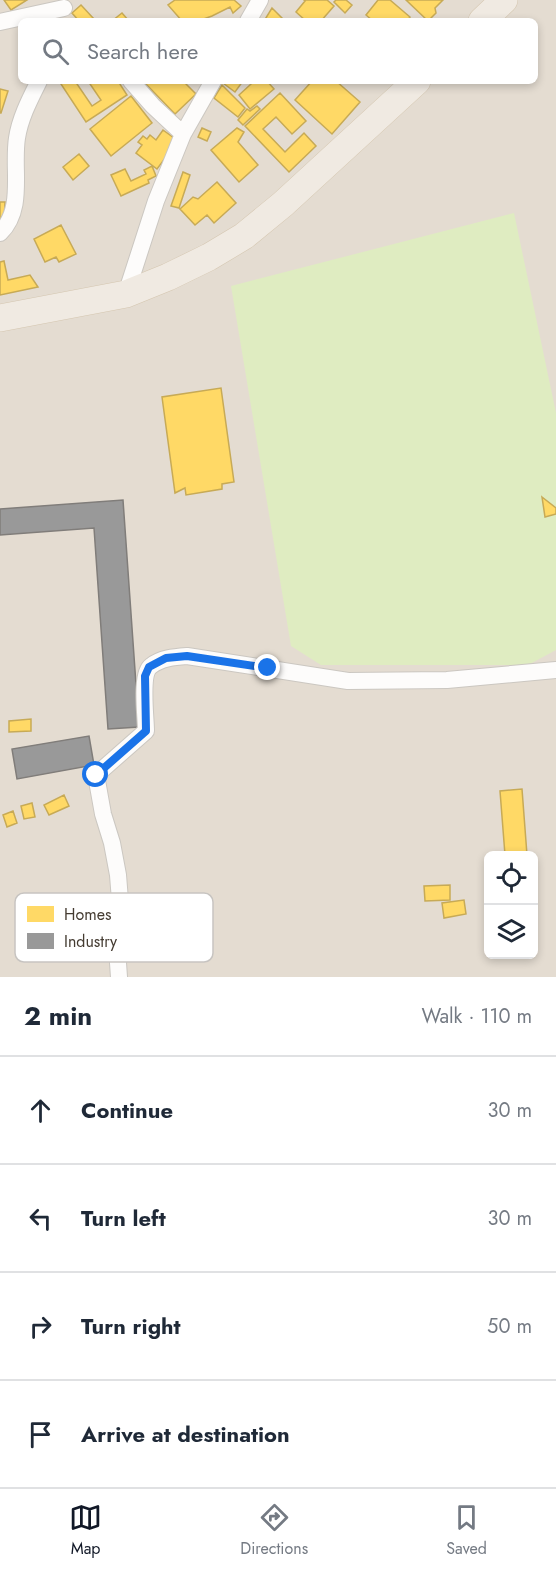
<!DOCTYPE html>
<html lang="en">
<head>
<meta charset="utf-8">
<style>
	:root { --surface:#fff; --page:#f6f6f7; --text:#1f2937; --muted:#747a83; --line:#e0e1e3; --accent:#111827 }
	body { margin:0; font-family:Jost,sans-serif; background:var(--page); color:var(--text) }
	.controls { position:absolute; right:18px; bottom:18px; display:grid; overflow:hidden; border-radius:9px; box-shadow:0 3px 9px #0003 }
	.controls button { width:54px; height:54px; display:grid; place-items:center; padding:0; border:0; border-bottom:2px solid var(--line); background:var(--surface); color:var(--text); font:30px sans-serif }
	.stop { position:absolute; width:18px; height:18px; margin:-14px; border:4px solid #1a73e8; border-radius:50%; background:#fff }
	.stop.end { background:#1a73e8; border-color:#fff; box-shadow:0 2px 6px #0008 }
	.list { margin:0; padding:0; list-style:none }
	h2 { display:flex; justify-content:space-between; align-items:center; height:78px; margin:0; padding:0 24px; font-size:26px }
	h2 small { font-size:20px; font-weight:400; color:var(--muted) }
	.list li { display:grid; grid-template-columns:39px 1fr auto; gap:18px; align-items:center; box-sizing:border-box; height:108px; padding:0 24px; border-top:2px solid var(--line) }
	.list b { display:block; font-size:22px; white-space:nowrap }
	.list em { font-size:20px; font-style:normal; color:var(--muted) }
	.icon { flex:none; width:33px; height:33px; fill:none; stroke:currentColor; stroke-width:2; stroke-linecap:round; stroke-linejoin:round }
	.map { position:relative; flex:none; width:556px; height:977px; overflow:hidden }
	.search { position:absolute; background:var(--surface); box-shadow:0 3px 9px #0003; left:18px; right:18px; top:18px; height:66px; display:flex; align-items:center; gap:15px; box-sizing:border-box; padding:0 21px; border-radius:9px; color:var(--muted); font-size:22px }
	.sheet { height:510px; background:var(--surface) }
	nav { display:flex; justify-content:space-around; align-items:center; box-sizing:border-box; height:84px; border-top:2px solid var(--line); background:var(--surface); font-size:16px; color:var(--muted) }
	nav a { display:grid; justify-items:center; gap:3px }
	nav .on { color:var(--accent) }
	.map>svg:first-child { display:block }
	.residential { fill:#e4dcd1; fill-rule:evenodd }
	.green { fill:#dfecc1 }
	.homes { fill:#ffd966; stroke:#c7aa56; stroke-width:1.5 }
	.industry { fill:#999; stroke:#807d7a; stroke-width:1.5 }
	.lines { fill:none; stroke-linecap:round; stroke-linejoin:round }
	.street-casing { stroke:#cbc7c1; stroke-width:18 }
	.primary-casing { stroke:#d4c6b0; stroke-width:28 }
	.street { stroke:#fdfcfb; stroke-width:16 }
	.primary { stroke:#f0eae2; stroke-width:27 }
	.route { stroke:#1a73e8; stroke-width:8 }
	.key { fill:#fff; stroke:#c7c4c1; stroke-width:1.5 }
	.key-label { font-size:16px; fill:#443b31 }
</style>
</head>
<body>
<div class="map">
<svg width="556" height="977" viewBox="0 0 556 977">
	<rect width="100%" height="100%" fill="#efebe5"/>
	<path class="residential" d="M0 0H556V977H0ZM21 21H535V81H21ZM488 855H534V954H488Z"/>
	<path class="green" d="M514 213 556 413V650L528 665H321L291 646 231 286Z"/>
	<path class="homes" d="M4 0H27L11 10Z
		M175 0H234L241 6 233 13 230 7 212 16 198 21H182L168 5Z
		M304 0H327L334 6 321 21H306L296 12 305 1Z
		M336 0H346L352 5 345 13 334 2Z
		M378 0H390L410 17 407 21H373L366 15Z
		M406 0H443L435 8 436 13 428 21Z
		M81 5 94 19 92 21H79L72 13Z
		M272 8 285 21H264Z
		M122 13 129 21H112Z
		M59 81H75L92 106 101 100 88 81H118L127 95 86 122Z
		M143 81H183L196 94 175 114Z
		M224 81H243L235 92 223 83Z
		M248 81H267L274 89 250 109 239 95 251 84Z
		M312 81H336L360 102 332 134 295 100Z
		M222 85 245 108 238 117 214 98Z
		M0 89 8 91 1 113H0Z
		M280 93 306 121 292 134 276 117 263 129 285 152 304 133 316 146 289 172 245 126Z
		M131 96 152 123 111 156 90 129Z
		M257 106 260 109 243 125 238 120 247 109 250 111Z
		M202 128 211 132 207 141 198 137Z
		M237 128 244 132 238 142 258 165 239 182 211 150Z
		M163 130 178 141 157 169 136 153 142 145 138 142 143 136 147 139 150 135 156 140Z
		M79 154 89 166 73 180 63 167Z
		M152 166 156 176 148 180 149 183 121 196 111 175 125 169 131 181 146 174 144 170Z
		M183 172 190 175 179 208 171 206Z
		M217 182 236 203 214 223 207 215 195 225 180 209 193 197 198 199Z
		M0 202H5L4 222 0 226Z
		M61 225 76 254 59 262 56 257 45 262 34 239Z
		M4 261 8 280 30 275 38 287 0 295V262Z
		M221 388 234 482 222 484V489L186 495 185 488 175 493 162 397Z
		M542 497 556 508V514L545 517Z
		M31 719V731L9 732V721Z
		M522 789 527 855H505L500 791Z
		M64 795 69 806 49 815 44 805Z
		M32 803 35 817 24 819 21 806Z
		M13 811 17 823 7 827 3 815Z
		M450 885V900L425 901 424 886Z
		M464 900 466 914 444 918 442 903Z"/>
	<path class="industry" d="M123 500 139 727 108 729 94 528 0 535V509Z
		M89 736 94 765 17 779 12 749Z"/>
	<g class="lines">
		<g class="street-casing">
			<path id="street" d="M248 21 260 0
				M0 22 64 8
				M131 81 153 106 183 134
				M0 233C25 209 12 169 17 138 20 118 30 99 39 81
				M126 294 156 201 183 134 213 81
				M119 977 118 963 121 913 118 875 112 843 103 814 96 775 146 731C146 717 140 674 151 666 161 658 174 657 187 656L348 681 447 680 556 670"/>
		</g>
		<g class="primary-casing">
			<path id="primary" d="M482 21 504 0
				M0 318 126 294 168 277 209 257 244 236 283 204 417 81"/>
		</g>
		<use href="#street" class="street"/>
		<use href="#primary" class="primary"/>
	</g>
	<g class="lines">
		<path class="route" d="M96 775 146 731 145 676 149 667 166 658 187 656 268 668"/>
	</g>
	<rect x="15" y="893" width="198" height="69" rx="9" class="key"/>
	<rect x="27" y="906" width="27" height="16" fill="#ffd966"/>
	<rect x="27" y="933" width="27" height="16" fill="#999"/>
	<g class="key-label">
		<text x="64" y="920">Homes</text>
		<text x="64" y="947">Industry</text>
	</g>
</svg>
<div class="controls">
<button><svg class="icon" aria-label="locate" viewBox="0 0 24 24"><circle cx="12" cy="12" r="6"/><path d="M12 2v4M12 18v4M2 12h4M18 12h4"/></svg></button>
<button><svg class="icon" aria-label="layers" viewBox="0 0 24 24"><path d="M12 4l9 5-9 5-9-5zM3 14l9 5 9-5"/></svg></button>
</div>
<div class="stop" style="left:96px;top:775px"></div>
<div class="stop end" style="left:268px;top:668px"></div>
<div class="search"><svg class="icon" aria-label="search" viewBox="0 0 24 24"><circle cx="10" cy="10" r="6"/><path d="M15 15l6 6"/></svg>Search here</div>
</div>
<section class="sheet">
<h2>2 min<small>Walk · 110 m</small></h2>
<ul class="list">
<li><svg class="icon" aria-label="ahead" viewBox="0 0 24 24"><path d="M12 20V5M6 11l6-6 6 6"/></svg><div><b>Continue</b></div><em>30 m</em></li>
<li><svg class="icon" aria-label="left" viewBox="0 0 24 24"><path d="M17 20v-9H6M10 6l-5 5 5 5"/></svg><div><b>Turn left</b></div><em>30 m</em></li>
<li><svg class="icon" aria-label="right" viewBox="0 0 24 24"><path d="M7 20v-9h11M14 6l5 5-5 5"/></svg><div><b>Turn right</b></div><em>50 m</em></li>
<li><svg class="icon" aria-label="arrive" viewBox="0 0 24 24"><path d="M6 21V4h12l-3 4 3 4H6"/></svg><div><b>Arrive at destination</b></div></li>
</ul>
</section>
<nav>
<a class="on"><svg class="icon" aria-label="map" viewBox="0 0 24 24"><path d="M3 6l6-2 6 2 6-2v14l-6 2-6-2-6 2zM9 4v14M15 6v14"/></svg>Map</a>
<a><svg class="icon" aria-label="directions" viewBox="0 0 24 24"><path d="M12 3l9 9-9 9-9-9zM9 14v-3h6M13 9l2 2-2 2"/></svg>Directions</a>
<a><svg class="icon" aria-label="saved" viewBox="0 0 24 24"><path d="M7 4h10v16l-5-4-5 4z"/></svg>Saved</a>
</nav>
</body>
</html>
